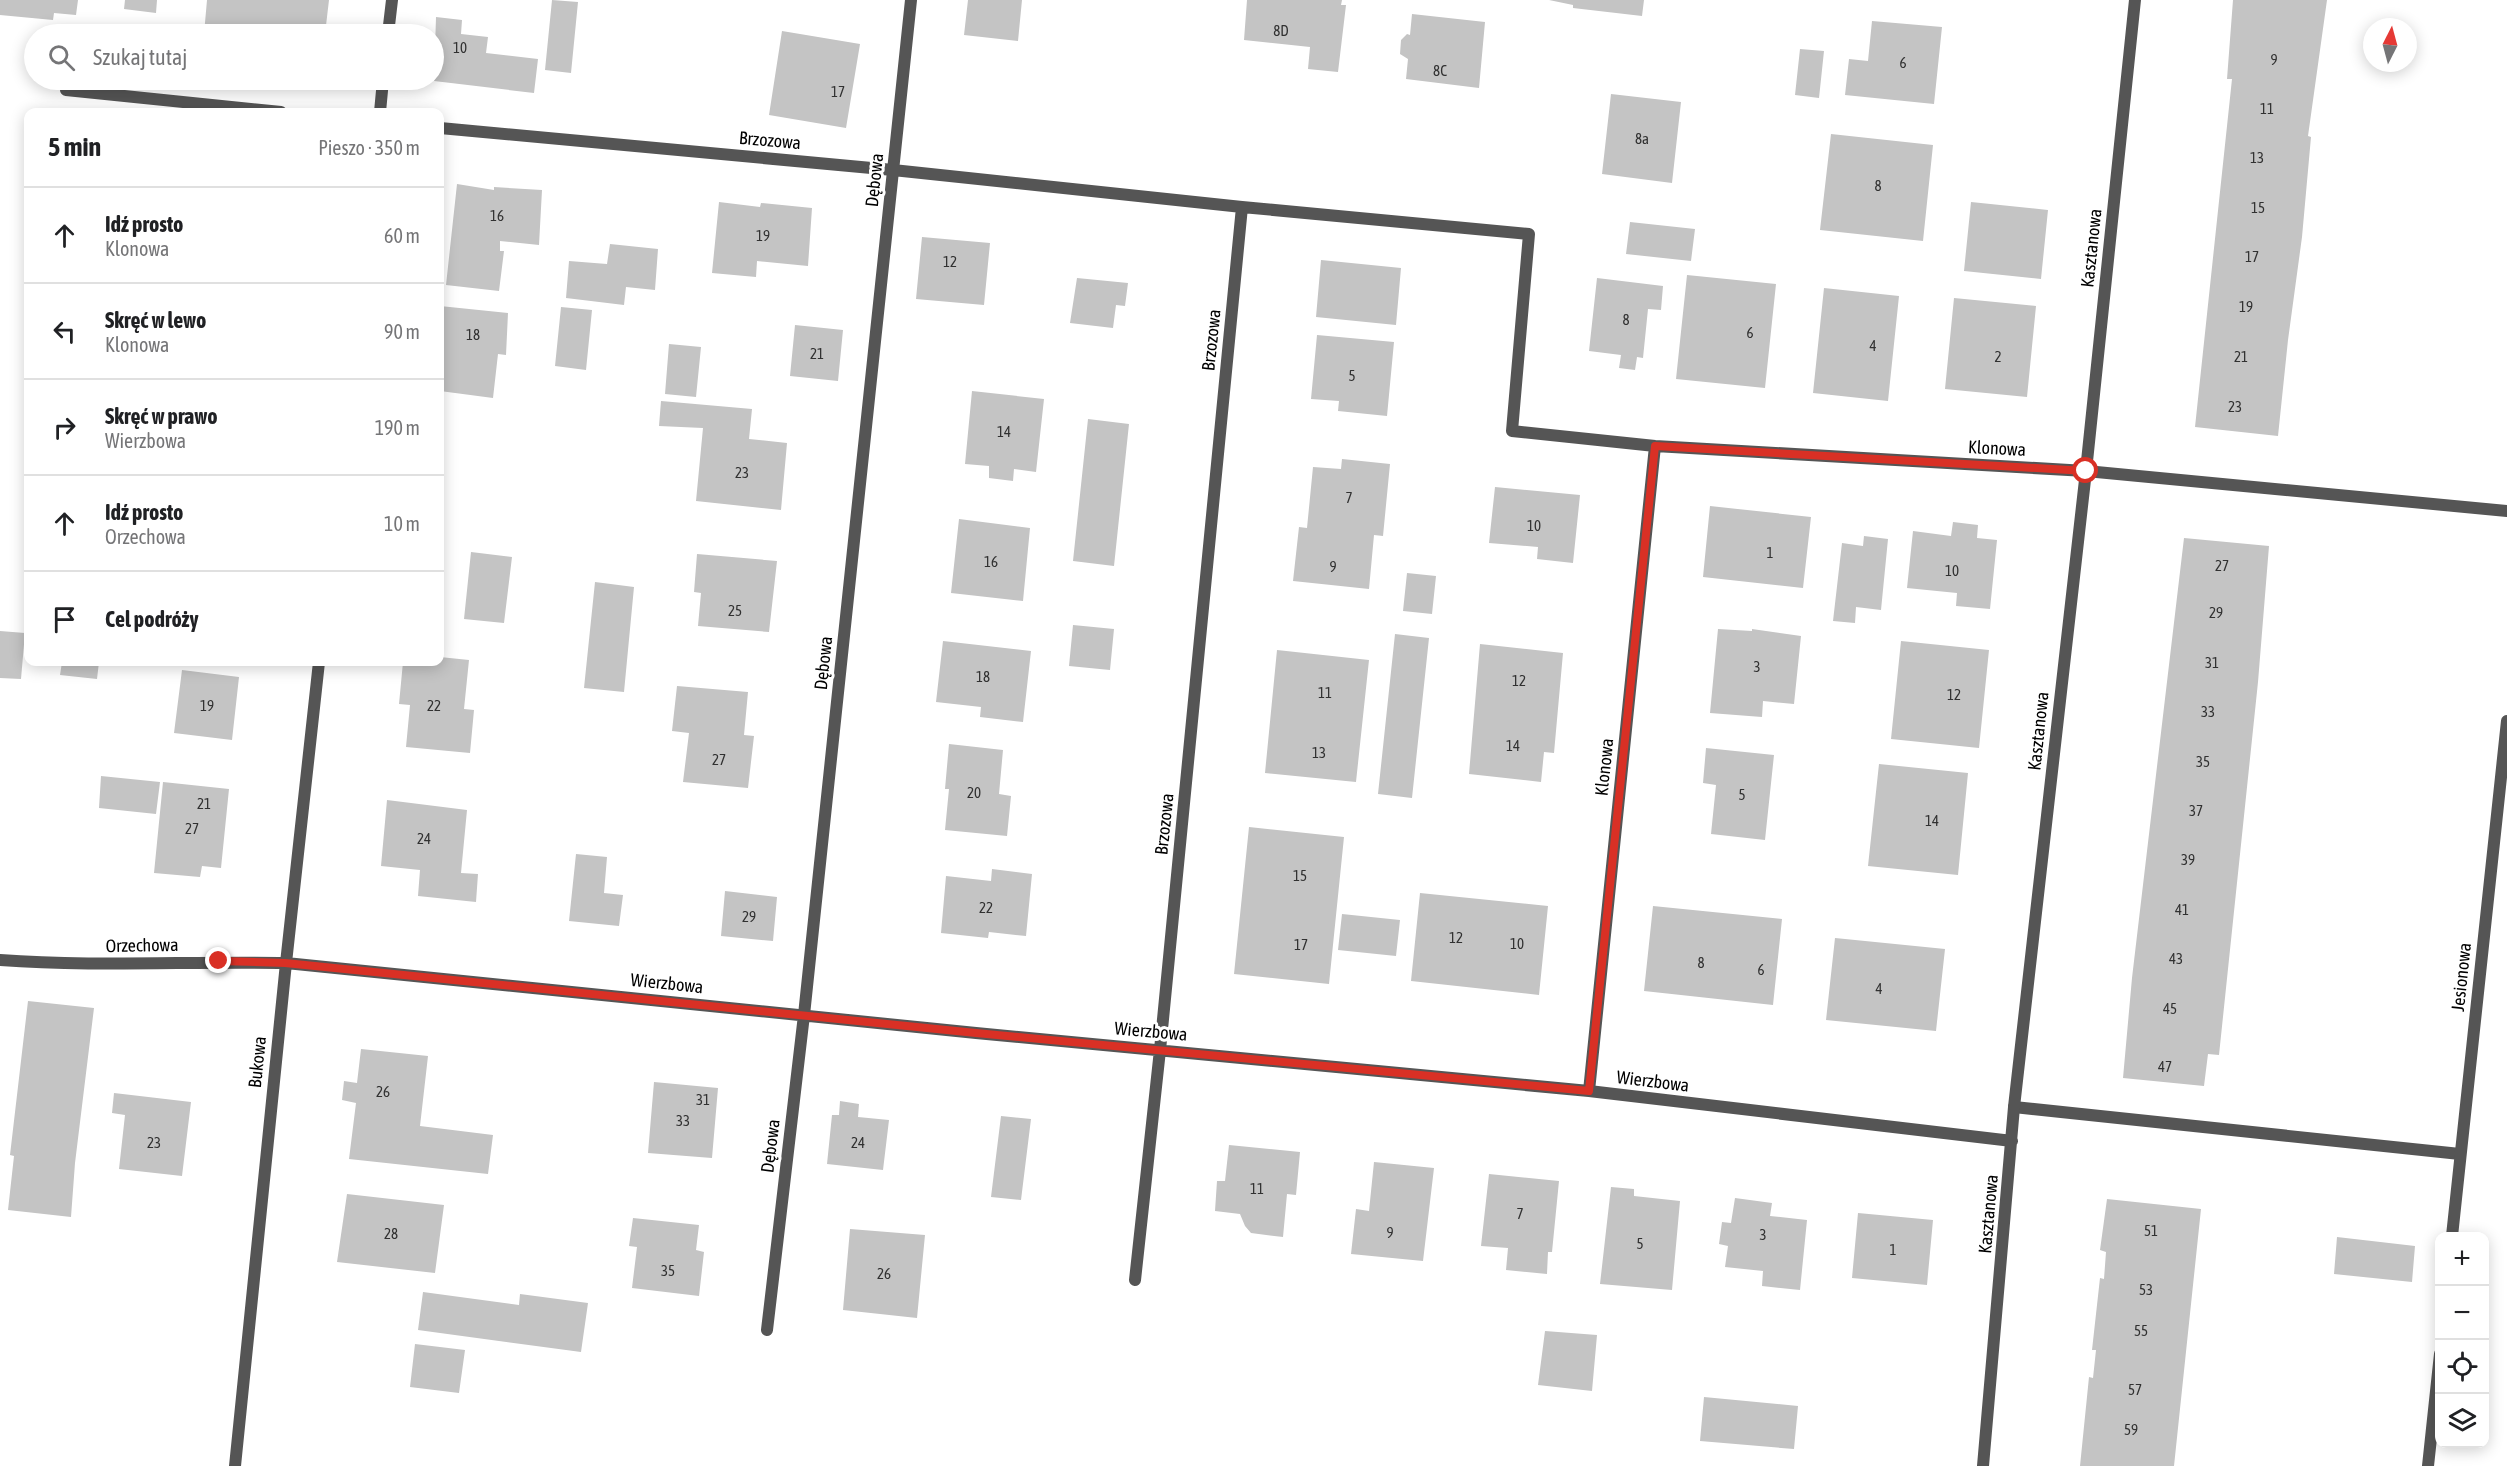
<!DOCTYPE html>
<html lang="pl">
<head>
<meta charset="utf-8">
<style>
	:root { --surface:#fff; --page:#f6f6f6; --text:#202124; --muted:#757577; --line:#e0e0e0 }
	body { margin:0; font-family:"Asap Condensed",sans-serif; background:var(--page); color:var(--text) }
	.controls { position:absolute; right:18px; bottom:18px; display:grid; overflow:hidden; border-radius:12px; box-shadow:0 3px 15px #0003 }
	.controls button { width:54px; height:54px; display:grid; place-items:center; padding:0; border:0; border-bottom:2px solid var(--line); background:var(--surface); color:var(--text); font:30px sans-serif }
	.compass { position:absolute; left:2363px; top:18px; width:54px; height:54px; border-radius:50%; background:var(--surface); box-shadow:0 3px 15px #0003; rotate:6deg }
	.stop { position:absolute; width:18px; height:18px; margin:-14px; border:4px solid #d93025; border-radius:50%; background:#fff }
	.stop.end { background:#d93025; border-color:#fff; box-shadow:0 2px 6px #0008 }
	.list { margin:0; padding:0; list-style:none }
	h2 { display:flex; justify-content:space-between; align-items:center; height:78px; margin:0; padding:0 24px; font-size:26px }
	h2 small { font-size:20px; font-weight:400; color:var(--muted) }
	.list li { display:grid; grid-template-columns:39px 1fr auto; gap:18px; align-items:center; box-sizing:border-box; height:96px; padding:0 24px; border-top:2px solid var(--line) }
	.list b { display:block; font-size:22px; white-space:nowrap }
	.list p { margin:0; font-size:20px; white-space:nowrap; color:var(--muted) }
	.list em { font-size:20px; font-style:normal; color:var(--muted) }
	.icon { flex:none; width:33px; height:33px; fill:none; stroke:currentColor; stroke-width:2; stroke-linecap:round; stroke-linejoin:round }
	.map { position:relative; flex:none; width:2507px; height:1466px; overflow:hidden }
	.search { position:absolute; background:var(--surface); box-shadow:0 3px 15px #0003; left:24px; top:24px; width:420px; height:66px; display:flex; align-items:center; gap:15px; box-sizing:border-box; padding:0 21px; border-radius:33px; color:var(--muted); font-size:22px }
	.panel { position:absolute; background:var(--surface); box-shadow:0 3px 15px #0003; left:24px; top:108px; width:420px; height:558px; border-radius:12px }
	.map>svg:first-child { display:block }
	.building { fill:#c4c4c4 }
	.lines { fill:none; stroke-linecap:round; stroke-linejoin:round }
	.service { stroke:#555; stroke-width:12 }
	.minor { stroke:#555; stroke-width:12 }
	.route { stroke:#d93025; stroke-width:8 }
	.labels { text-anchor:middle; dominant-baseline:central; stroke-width:6; stroke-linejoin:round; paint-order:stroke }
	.number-label { font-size:15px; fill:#313131 }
	.street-label { font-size:18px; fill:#000; stroke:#fff }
</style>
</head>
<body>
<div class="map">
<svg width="2507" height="1466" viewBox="0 0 2507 1466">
	<rect width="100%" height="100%" fill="#fff"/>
	<path class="building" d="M0 0H78L76 15 54 13 53 20 0 15Z
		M125 0H157L156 13 124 9Z
		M207 0H329L325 34H204Z
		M552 0 578 2 571 73 545 70Z
		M968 0H1022L1018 41 964 35Z
		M1247 0H1342L1341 5H1346L1338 72 1308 69 1310 47 1244 40Z
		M1549 0H1644L1642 16 1573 8V5Z
		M2233 0H2327L2308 136 2311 137 2302 237 2288 340 2278 436 2195 427 2232 79H2227Z
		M1412 14 1485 22 1479 88 1406 79 1408 59 1400 54 1401 40 1407 34 1410 35Z
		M436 17 462 20 461 34 488 37 486 53 538 59 534 93 434 81Z
		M1872 21 1942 27 1934 104 1845 95 1849 59 1868 61Z
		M782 31 860 44 846 128 769 115Z
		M1800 49 1824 51 1819 98 1795 95Z
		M1611 94 1681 102 1672 183 1602 174Z
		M1831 134 1933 145 1923 241 1820 230Z
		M457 184 494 190V187L542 190 539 245 500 241V251H504L499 291 446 285Z
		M719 202 760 207 761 203 812 208 808 266 757 261 756 277 712 273Z
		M1971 202 2048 210 2041 279 1964 271Z
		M1630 222 1695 229 1691 261 1626 254Z
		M922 237 990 243 984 305 916 299Z
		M610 244 658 249 655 290 626 287 624 305 566 298 569 261 607 264Z
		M1321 260 1401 268 1396 325 1316 317Z
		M1687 275 1776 284 1765 388 1676 379Z
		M1077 278 1128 283 1125 306 1116 305 1113 328 1070 323Z
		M1597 278 1663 286 1661 310 1648 309 1643 358 1637 357 1635 370 1619 368 1621 355 1589 351Z
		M1824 288 1899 296 1888 401 1813 393Z
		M1954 298 2036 306 2027 397 1945 389Z
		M440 306 508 313 506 355 498 354 493 398 440 391Z
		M561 307 592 310 586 370 555 366Z
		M795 325 843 330 838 381 790 376Z
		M1317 335 1394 342 1387 416 1338 411 1339 401 1311 399Z
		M669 344 701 347 696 397 665 394Z
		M972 391 1044 399 1036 472 1014 469 1013 481 989 478V466L965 464Z
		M661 401 752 409 749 439 787 443 781 510 696 501 703 428 659 426Z
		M1088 419 1129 424 1114 566 1073 561Z
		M1342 459 1390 464 1383 536 1374 535 1369 589 1293 581 1299 527 1307 528 1313 467 1341 469Z
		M1495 487 1580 495 1573 563 1537 559 1538 547 1489 543Z
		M1710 506 1811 517 1803 588 1703 577Z
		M959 519 1030 528 1023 601 951 593Z
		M1953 522 1978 525 1977 538 1997 540 1990 609 1956 606 1957 593 1907 588 1913 531 1951 536Z
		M1864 536 1888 539 1881 610 1856 607 1855 623 1833 621 1842 543 1863 546Z
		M2184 538 2269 546 2258 682 2219 1055 2208 1054 2204 1086 2123 1078 2132 978Z
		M471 552 512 557 504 623 464 619Z
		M697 554 777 561 769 632 698 626 701 593 694 592Z
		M1407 573 1436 576 1432 614 1403 611Z
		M595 582 634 587 624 692 584 688Z
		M1073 625 1114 629 1110 670 1069 666Z
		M1718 629 1752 631V629L1801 636 1794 704 1763 701 1762 717 1710 713Z
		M0 631 25 633 21 679 0 678Z
		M1395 634 1429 638 1412 798 1378 794Z
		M943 641 1031 651 1023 722 980 717 981 707 936 702Z
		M1901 641 1989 650 1979 748 1891 739Z
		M1480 644 1563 653 1554 753 1544 752 1541 782 1469 774Z
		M1277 650 1369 660 1356 782 1265 773Z
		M440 657 469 660 464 709 474 710 470 753 406 747 410 705 399 704 403 662H440Z
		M62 662H99L97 679 60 675Z
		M182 670 239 677 232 740 174 733Z
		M677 686 748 692 744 735 754 736 748 788 683 782 689 733 672 731Z
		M949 744 1003 750 999 794 1011 796 1007 836 945 830 949 789H945Z
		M1706 748 1774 755 1765 840 1711 834 1716 785 1703 783Z
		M1879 764 1968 773 1958 875 1868 866Z
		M101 776 160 782 156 814 99 808Z
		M163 782 229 789 221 868 202 866 200 877 154 873Z
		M387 800 467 810 461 873 478 874 476 902 418 896 420 870 381 866Z
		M1249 827 1344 837 1329 984 1234 974Z
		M576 854 607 857 604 893 623 895 619 926 569 921Z
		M992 869 1032 874 1026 936 989 932 988 938 941 933 946 876 991 881Z
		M725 891 777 897 773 941 721 936Z
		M1420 893 1548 906 1539 995 1411 981Z
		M1653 906 1782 919 1773 1005 1644 991Z
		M1342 914 1400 920 1396 956 1338 950Z
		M1835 938 1945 949 1936 1031 1826 1020Z
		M28 1001 94 1008 75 1163 71 1217 8 1210 14 1156 10 1155Z
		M361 1049 428 1056 420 1126 493 1135 488 1174 349 1159 356 1103 342 1100 344 1081 357 1083Z
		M654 1082 718 1088 712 1158 648 1153Z
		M114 1093 191 1102 182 1176 119 1169 125 1115 112 1113Z
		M840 1101 859 1104 858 1117 889 1120 883 1170 827 1164 832 1115H839Z
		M1001 1116 1031 1119 1021 1200 991 1197Z
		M1229 1145 1300 1152 1296 1195 1287 1194 1283 1237 1251 1233 1245 1226 1240 1214 1215 1211 1217 1181H1225Z
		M1374 1162 1434 1168 1423 1261 1351 1254 1356 1209 1369 1211Z
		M1489 1174 1559 1181 1552 1252H1548L1547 1274 1506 1270 1508 1248 1481 1246Z
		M1611 1187 1634 1189V1196L1680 1201 1672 1290 1600 1284Z
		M347 1194 444 1205 435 1273 337 1262Z
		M1735 1198 1772 1203 1770 1216 1807 1220 1800 1290 1762 1286 1763 1271 1725 1267 1728 1246 1719 1244 1722 1222 1731 1223Z
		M2107 1199 2201 1209 2174 1466H2080L2089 1377 2093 1378 2096 1350H2092L2100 1278 2104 1279 2106 1252 2100 1250Z
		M1858 1213 1933 1220 1927 1285 1852 1278Z
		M633 1218 699 1225 696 1250 704 1252 699 1296 632 1288 637 1247 629 1246Z
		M850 1229 925 1235 917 1318 843 1310Z
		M2337 1237 2415 1246 2412 1282 2334 1274Z
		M423 1292 519 1305 520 1294 588 1303 581 1352 418 1330Z
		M1545 1331 1597 1335 1592 1391 1538 1385Z
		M415 1344 465 1350 459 1393 410 1387Z
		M1704 1397 1798 1406 1794 1449 1700 1441Z"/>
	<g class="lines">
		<path class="service" d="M2086 471 2507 511
			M2014 1107 2460 1154"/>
		<path class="minor" d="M388 34 392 0
			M66 90 281 112
			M380 112 383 80
			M440 128 893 170 1242 207 1529 234 1512 431 1655 446 2086 471
			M0 960C95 967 190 961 286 963L976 1033 1589 1091 2012 1141
			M1589 1091 1655 446
			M2452 1236 2507 721
			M1135 1280 1160 1050 1242 207
			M767 1330 804 1015 911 0
			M235 1466 286 963 319 662
			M1983 1466 2014 1107 2086 471 2135 0
			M2428 1466 2440 1354"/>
	</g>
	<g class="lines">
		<path class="route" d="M219 961 285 963 976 1033 1589 1091 1655 446 2086 471"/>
	</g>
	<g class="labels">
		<g class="number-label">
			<text x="1281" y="30">8D</text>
			<text x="460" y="47">10</text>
			<text x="2274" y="59">9</text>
			<text x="1903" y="62">6</text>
			<text x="1440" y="70">8C</text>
			<text x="838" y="91">17</text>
			<text x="2267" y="108">11</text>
			<text x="1642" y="138">8a</text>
			<text x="2257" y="157">13</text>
			<text x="1878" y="185">8</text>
			<text x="2258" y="207">15</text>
			<text x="497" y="215">16</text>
			<text x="763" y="235">19</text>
			<text x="2252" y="256">17</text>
			<text x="950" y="261">12</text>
			<text x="2246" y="306">19</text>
			<text x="1626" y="319">8</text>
			<text x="1750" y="332">6</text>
			<text x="473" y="334">18</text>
			<text x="1873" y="345">4</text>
			<text x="817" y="353">21</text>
			<text x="1998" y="356">2</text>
			<text x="2241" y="356">21</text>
			<text x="1352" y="375">5</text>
			<text x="2235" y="406">23</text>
			<text x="1004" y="431">14</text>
			<text x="742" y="472">23</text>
			<text x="1349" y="497">7</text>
			<text x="1534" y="525">10</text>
			<text x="1770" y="552">1</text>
			<text x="991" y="561">16</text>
			<text x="2222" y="565">27</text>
			<text x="1333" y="566">9</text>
			<text x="1952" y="570">10</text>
			<text x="735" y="610">25</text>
			<text x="2216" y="612">29</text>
			<text x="2212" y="662">31</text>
			<text x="1757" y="666">3</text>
			<text x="983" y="676">18</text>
			<text x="1519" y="680">12</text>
			<text x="1325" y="692">11</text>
			<text x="1954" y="694">12</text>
			<text x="207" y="705">19</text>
			<text x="434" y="705">22</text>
			<text x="2208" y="711">33</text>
			<text x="1513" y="745">14</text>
			<text x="1319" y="752">13</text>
			<text x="719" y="759">27</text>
			<text x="2203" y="761">35</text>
			<text x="974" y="792">20</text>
			<text x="1742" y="794">5</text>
			<text x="204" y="803">21</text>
			<text x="2196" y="810">37</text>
			<text x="1932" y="820">14</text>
			<text x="192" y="828">27</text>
			<text x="424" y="838">24</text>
			<text x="2188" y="859">39</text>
			<text x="1300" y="875">15</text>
			<text x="986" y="907">22</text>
			<text x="2182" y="909">41</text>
			<text x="749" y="916">29</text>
			<text x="1456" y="937">12</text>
			<text x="1517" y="943">10</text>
			<text x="1301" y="944">17</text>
			<text x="2176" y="958">43</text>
			<text x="1701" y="962">8</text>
			<text x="1761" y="969">6</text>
			<text x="1879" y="988">4</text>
			<text x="2170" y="1008">45</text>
			<text x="2165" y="1066">47</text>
			<text x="383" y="1091">26</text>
			<text x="703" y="1099">31</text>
			<text x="683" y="1120">33</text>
			<text x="154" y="1142">23</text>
			<text x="858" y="1142">24</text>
			<text x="1257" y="1188">11</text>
			<text x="1520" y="1213">7</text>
			<text x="2151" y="1230">51</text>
			<text x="1390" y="1232">9</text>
			<text x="391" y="1233">28</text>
			<text x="1763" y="1234">3</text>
			<text x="1640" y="1243">5</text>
			<text x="1893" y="1249">1</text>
			<text x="668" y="1270">35</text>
			<text x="884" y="1273">26</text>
			<text x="2146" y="1289">53</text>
			<text x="2141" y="1330">55</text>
			<text x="2135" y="1389">57</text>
			<text x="2131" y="1429">59</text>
		</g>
		<g class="street-label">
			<text transform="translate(770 140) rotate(5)">Brzozowa</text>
			<text transform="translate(874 180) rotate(-84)">Dębowa</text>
			<text transform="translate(2091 248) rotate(-84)">Kasztanowa</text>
			<text transform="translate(1211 340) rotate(-84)">Brzozowa</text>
			<text transform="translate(1997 448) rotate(3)">Klonowa</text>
			<text transform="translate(823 663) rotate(-84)">Dębowa</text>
			<text transform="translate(2038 731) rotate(-84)">Kasztanowa</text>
			<text transform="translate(1604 767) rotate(-84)">Klonowa</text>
			<text transform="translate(1164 824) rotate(-84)">Brzozowa</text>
			<text transform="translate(142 945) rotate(-1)">Orzechowa</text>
			<text transform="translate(2461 977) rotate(-84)">Jesionowa</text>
			<text transform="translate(667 983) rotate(6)">Wierzbowa</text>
			<text transform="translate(1151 1031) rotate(5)">Wierzbowa</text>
			<text transform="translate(257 1062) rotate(-84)">Bukowa</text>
			<text transform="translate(1653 1081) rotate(7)">Wierzbowa</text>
			<text transform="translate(770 1146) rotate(-83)">Dębowa</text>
			<text transform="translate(1988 1214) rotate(-85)">Kasztanowa</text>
		</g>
	</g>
</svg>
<div class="controls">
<button>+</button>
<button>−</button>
<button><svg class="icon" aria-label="locate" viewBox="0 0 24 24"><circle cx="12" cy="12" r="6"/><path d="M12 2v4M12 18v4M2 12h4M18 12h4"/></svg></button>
<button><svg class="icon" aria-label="layers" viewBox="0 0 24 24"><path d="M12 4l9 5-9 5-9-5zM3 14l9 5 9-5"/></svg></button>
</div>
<svg class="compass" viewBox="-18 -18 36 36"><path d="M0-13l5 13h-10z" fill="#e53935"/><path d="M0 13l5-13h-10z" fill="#757577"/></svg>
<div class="stop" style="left:2086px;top:471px"></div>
<div class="stop end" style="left:219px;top:961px"></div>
<div class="search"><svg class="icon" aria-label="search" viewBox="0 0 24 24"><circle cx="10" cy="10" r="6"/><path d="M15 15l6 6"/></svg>Szukaj tutaj</div>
<section class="panel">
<h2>5 min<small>Pieszo · 350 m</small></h2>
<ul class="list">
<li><svg class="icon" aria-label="ahead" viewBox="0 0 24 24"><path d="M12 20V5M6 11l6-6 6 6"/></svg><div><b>Idź prosto</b><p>Klonowa</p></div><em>60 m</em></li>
<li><svg class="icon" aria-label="left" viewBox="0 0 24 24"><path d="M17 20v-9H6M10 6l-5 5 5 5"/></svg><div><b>Skręć w lewo</b><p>Klonowa</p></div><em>90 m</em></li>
<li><svg class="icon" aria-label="right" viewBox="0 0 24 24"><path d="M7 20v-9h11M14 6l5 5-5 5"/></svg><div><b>Skręć w prawo</b><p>Wierzbowa</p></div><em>190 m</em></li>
<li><svg class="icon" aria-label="ahead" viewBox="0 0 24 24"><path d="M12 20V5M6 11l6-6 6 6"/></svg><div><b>Idź prosto</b><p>Orzechowa</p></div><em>10 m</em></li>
<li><svg class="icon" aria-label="arrive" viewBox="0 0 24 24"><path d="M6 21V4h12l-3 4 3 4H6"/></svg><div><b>Cel podróży</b></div></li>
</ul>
</section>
</div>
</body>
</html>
